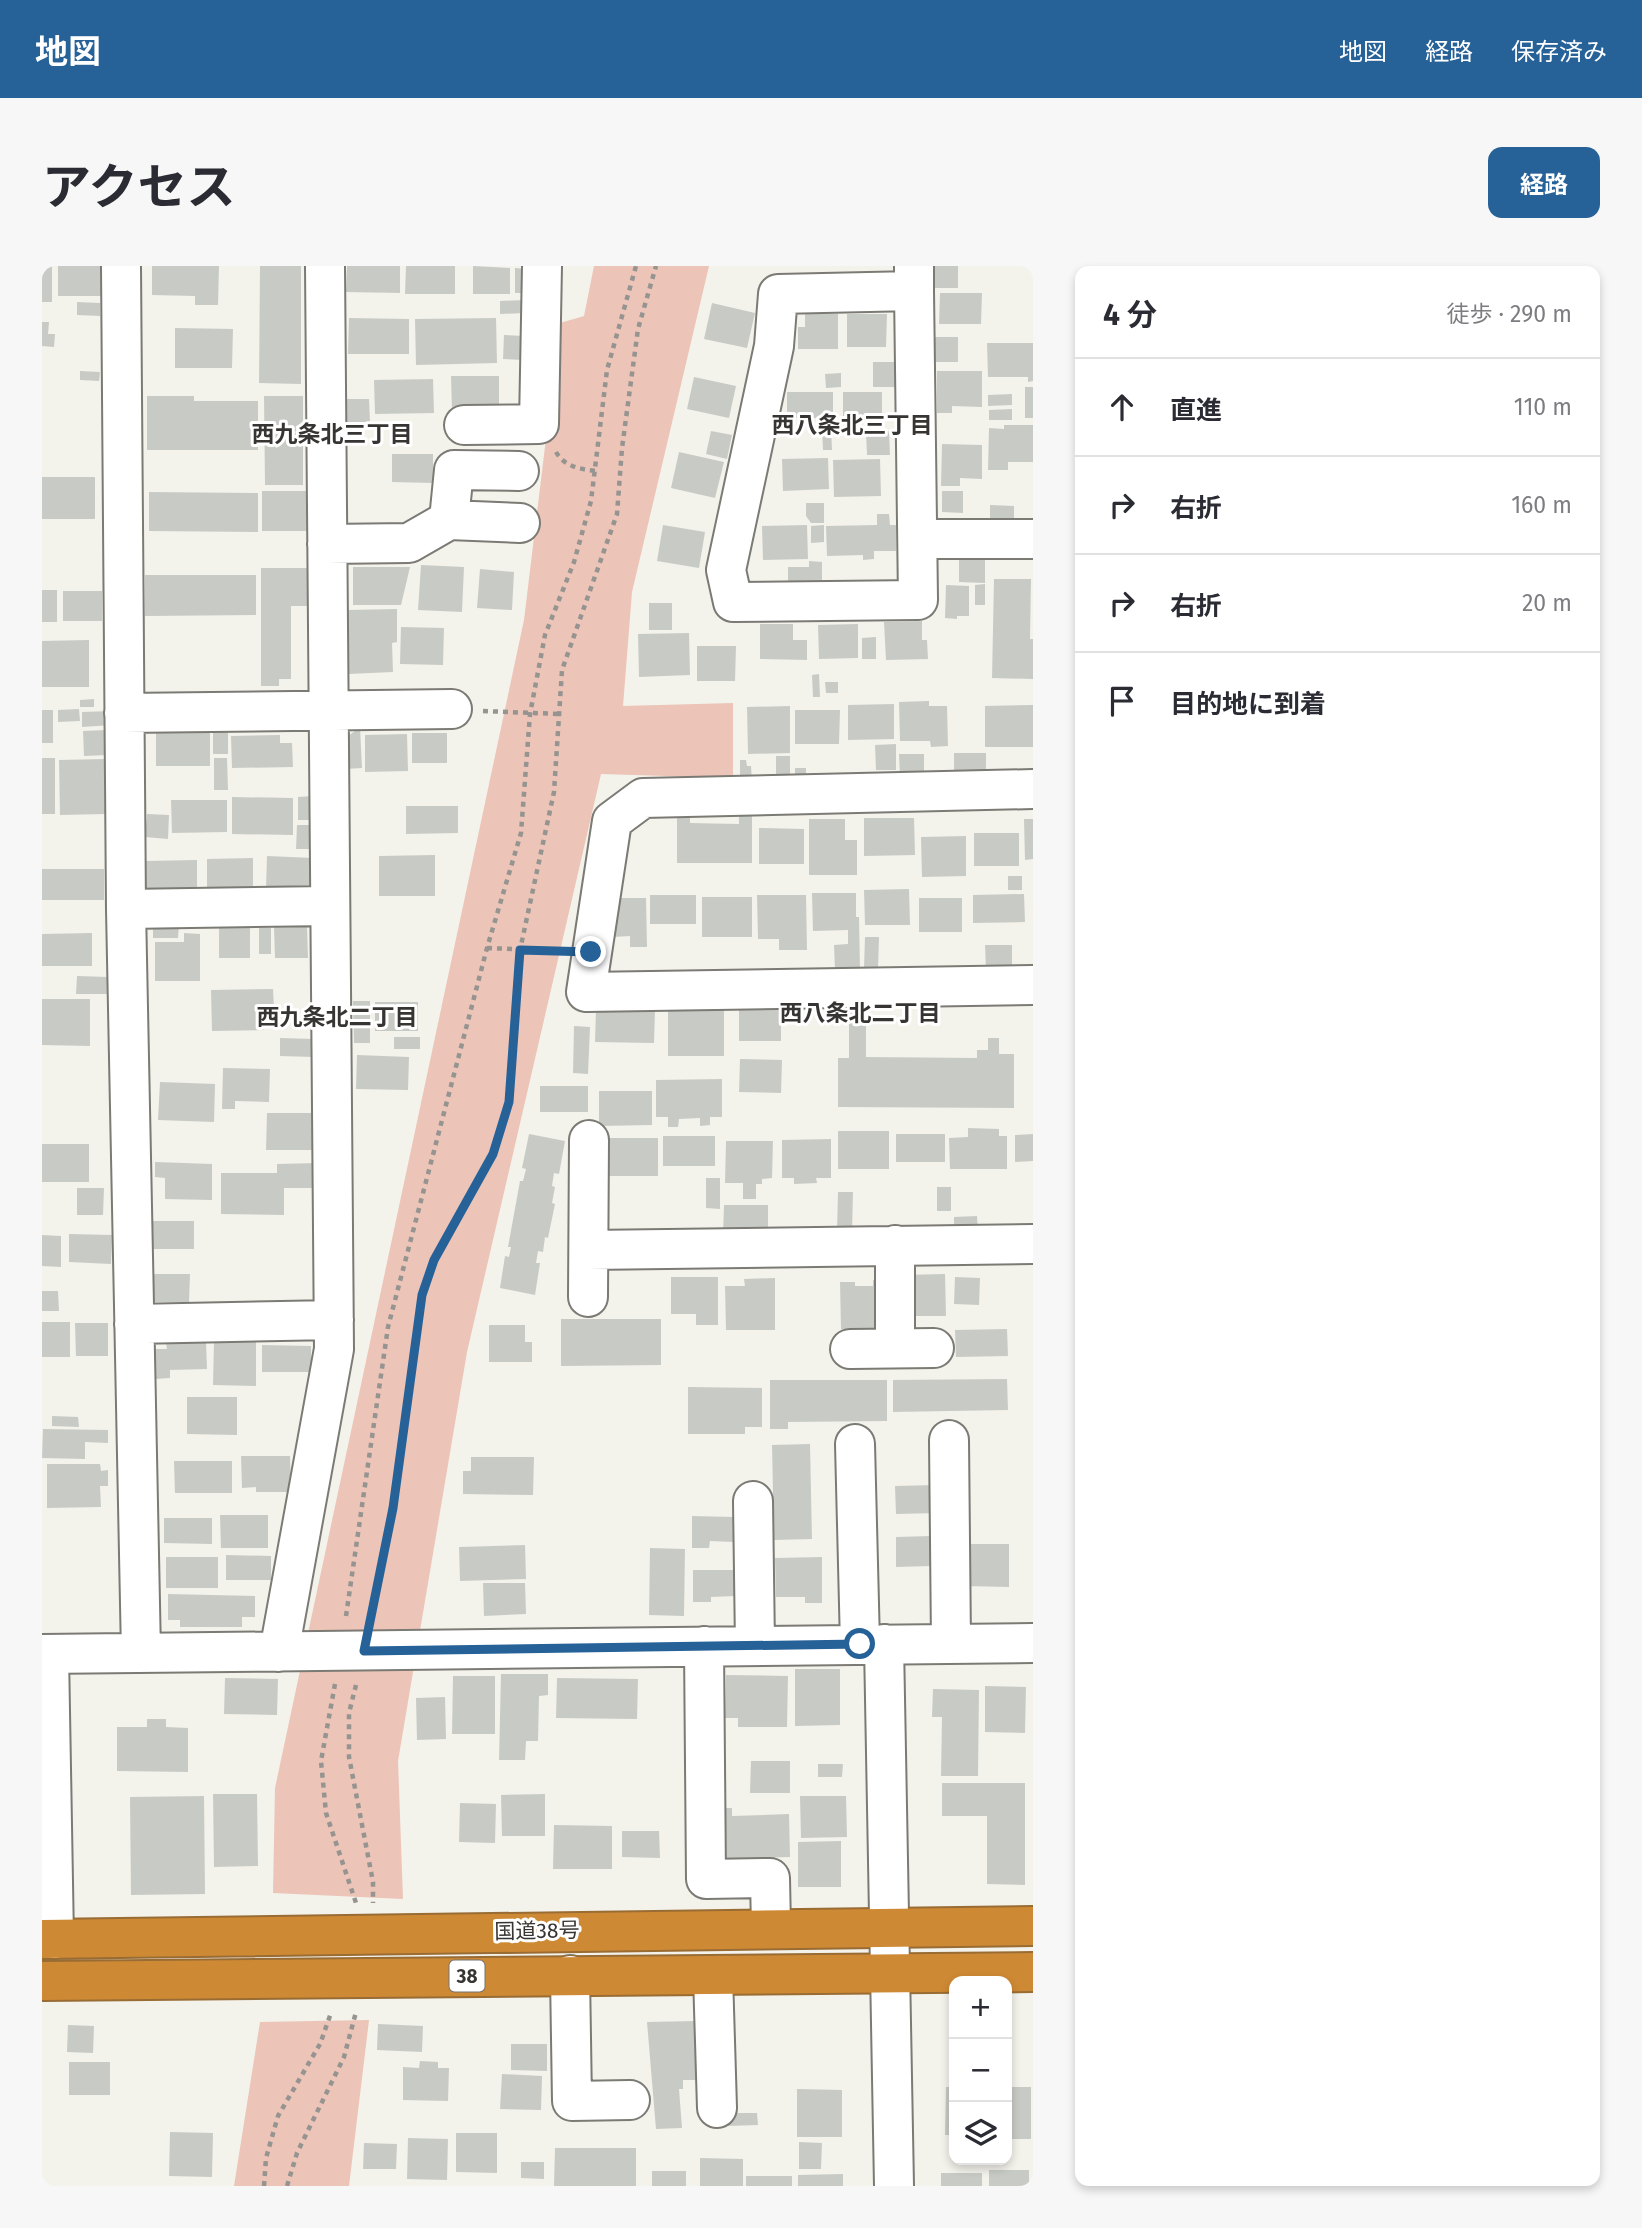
<!DOCTYPE html>
<html lang="ja">
<head>
<meta charset="utf-8">
<style>
	:root { --surface:#fff; --page:#f7f7f7; --text:#2b2b33; --muted:#7c7c81; --line:#e1e1e2; --accent:#266198 }
	body { margin:0; font-family:"Fira Sans","Noto Sans JP",sans-serif; background:var(--page); color:var(--text) }
	.controls { position:absolute; right:21px; bottom:21px; display:grid; overflow:hidden; border-radius:14px; box-shadow:0 4px 10px #0003 }
	.controls button { width:63px; height:63px; display:grid; place-items:center; padding:0; border:0; border-bottom:2px solid var(--line); background:var(--surface); color:var(--text); font:35px sans-serif }
	.stop { position:absolute; width:21px; height:21px; margin:-16px; border:5px solid #266198; border-radius:50%; background:#fff }
	.stop.end { background:#266198; border-color:#fff; box-shadow:0 2px 7px #0008 }
	.list { margin:0; padding:0; list-style:none }
	h2 { display:flex; justify-content:space-between; align-items:center; height:91px; margin:0; padding:0 28px; font-size:30px }
	h2 small { font-size:23px; font-weight:400; color:var(--muted) }
	.list li { display:grid; grid-template-columns:46px 1fr auto; gap:21px; align-items:center; box-sizing:border-box; height:98px; padding:0 28px; border-top:2px solid var(--line) }
	.list b { display:block; font-size:26px; white-space:nowrap }
	.list em { font-size:23px; font-style:normal; color:var(--muted) }
	.icon { flex:none; width:38px; height:38px; fill:none; stroke:currentColor; stroke-width:2; stroke-linecap:round; stroke-linejoin:round }
	.map { position:relative; flex:none; width:991px; height:1920px; overflow:hidden; border-radius:14px }
	header { display:flex; align-items:center; gap:42px; box-sizing:border-box; height:98px; padding:0 35px; background:var(--accent); color:#fff }
	header strong { font-size:33px }
	nav { display:flex; gap:38px; margin-inline-start:auto; font-size:24px }
	.intro { display:flex; align-items:center; justify-content:space-between; box-sizing:border-box; height:168px; padding:0 42px }
	h1 { margin:0; font-size:49px }
	.button { padding:18px 32px; border-radius:14px; background:var(--accent); color:#fff; font-size:24px; font-weight:700 }
	main { display:flex; gap:42px; padding:0 42px }
	aside { flex:1; background:var(--surface); border-radius:14px; box-shadow:0 4px 10px #0003 }
	.map>svg:first-child { display:block }
	.green { fill:#ecc4b8 }
	.building { fill:#c8cbc5 }
	.lines { fill:none; stroke-linecap:round; stroke-linejoin:round }
	.minor-casing { stroke:#7b7a74; stroke-width:42 }
	.highway-casing { stroke:#996c34; stroke-width:42 }
	.path { stroke:#959490; stroke-width:4.5; stroke-dasharray:5 5; stroke-linecap:butt }
	.minor { stroke:#fff; stroke-width:38 }
	.highway { stroke:#ce8934; stroke-width:38 }
	.route { stroke:#266198; stroke-width:9 }
	.labels { text-anchor:middle; dominant-baseline:central; stroke-width:6; stroke-linejoin:round; paint-order:stroke }
	.shield { fill:#fff; stroke:#727270; stroke-width:2 }
	.shield-label { font-size:19px; font-weight:bold; fill:#363533 }
	.street-label { font-size:21px; fill:#363533; stroke:#fff }
	.neighbourhood-label { font-size:23px; font-weight:bold; fill:#363533; stroke:#fff }
</style>
</head>
<body>
<header>
<strong>地図</strong>
<nav><a>地図</a><a>経路</a><a>保存済み</a></nav>
</header>
<div class="intro"><h1>アクセス</h1><a class="button">経路</a></div>
<main>
<div class="map">
<svg width="991" height="1920" viewBox="0 0 991 1920">
	<rect width="100%" height="100%" fill="#f3f2eb"/>
	<path class="green" d="M552 0H667L590 326 581 440 691 437V512L559 508 425 1086 356 1495 361 1633 231 1627 233 1522 482 354 518 57 542 50Z
		M327 1754 307 1920H192L218 1756Z"/>
	<path class="building" d="M0 0H10V36H0Z
		M16 0H62V30H16Z
		M110 0H177L176 39H153V30L110 29Z
		M218 0H259V118L217 117Z
		M305 0H358V27L304 26Z
		M364 0H413V28H363Z
		M431 0 468 2V28H431Z
		M891 0H916V22H892Z
		M473 2 484 3V27H473Z
		M898 27H940L939 58H897Z
		M483 34V47L458 48V35Z
		M35 36 58 37V50L35 49Z
		M670 37 713 47 705 82 662 73Z
		M763 47 796 48V83H756V61H763Z
		M805 48H845L844 81H805Z
		M307 52 367 53V88H306Z
		M454 52 455 97 374 99 373 53Z
		M0 56H7L6 68H13L12 81 0 80Z
		M133 62 191 63 190 102H133Z
		M462 69 482 70 481 94 461 93Z
		M891 71H916V96H891Z
		M945 77H991V115L986 116V111H946Z
		M831 96H853V121H831Z
		M38 105 58 106 57 115 38 114Z
		M895 105H940V141L910 140V147H895Z
		M799 107V121L784 122 783 108Z
		M409 110H457V145H410Z
		M652 111 694 120 687 152 645 143Z
		M391 113 392 147 333 148 332 114Z
		M983 121H991V152H983Z
		M745 126H791V152H745Z
		M801 126H840V155L801 156Z
		M970 128V139L946 140V129Z
		M105 130H152V135H216V184H105Z
		M222 130H261V219H223Z
		M305 133H327L328 156 305 157Z
		M970 143V154H947V144Z
		M962 159H991V196H966V204H946L947 162 962 163Z
		M780 162H789L790 184H781Z
		M669 165 690 169 685 193 664 188Z
		M847 165 848 189H825L824 166Z
		M900 178 940 179V213L918 212V220H899Z
		M637 186 682 196 673 232 629 222Z
		M350 188H391V217L350 216Z
		M786 192 787 223 741 225 740 193Z
		M838 193 839 230 792 231 791 194Z
		M0 211H53V253H0Z
		M220 225H270V265H220Z
		M900 225H921V247L900 246Z
		M107 226 216 227V266L107 265Z
		M764 237H782V257H769L764 250Z
		M948 239 972 240V253H948Z
		M835 248H847L848 259H854V285H832V293L821 294V289L785 290 784 260 835 259Z
		M621 259 663 266 657 302 615 295Z
		M765 259 766 293 721 294 720 260Z
		M782 259V276L769 277V260Z
		M917 291 943 292V317L917 316Z
		M767 295 780 296V320L746 321V301H767Z
		M379 299 422 301 420 346 376 344Z
		M311 301H368L359 339H311Z
		M219 302H271V340H249V413H237V420H219Z
		M438 303 472 306 470 344 435 342Z
		M103 309H214V349L103 350Z
		M952 313H989L988 373H991V413L950 412Z
		M943 318V339H933V319Z
		M904 319 927 320V350H915V353L903 352Z
		M0 324H15V356H0Z
		M21 325H60V355H21Z
		M607 337H630V364H607Z
		M355 343V376L350 377 351 406 306 408 305 344Z
		M880 355V374H885L886 393 844 394 842 356Z
		M718 358H751V374H765V394L718 393Z
		M816 358V392L777 393 776 359Z
		M359 361 402 362 401 399 358 398Z
		M647 367 648 409 597 411 596 368Z
		M834 371V393H820V372Z
		M47 374V421H0V375Z
		M655 380H694L693 415H655Z
		M777 408 778 431H771L770 409Z
		M783 416H796V427H784Z
		M52 433V441H38V434Z
		M887 435V440H905L906 480 889 481 888 475H858L857 436Z
		M852 438V473L806 474V439Z
		M991 439V481H943V440Z
		M748 440V487L706 488 705 441Z
		M37 443 38 455 16 456V444Z
		M0 444H11V477H0Z
		M753 444H798L797 478H753Z
		M69 445 70 459 40 461V446Z
		M318 461 320 502 302 503 301 474Z
		M64 464 66 489 42 490 41 465Z
		M171 464H186V488H171Z
		M114 465 168 466V500H114Z
		M370 467H405V497H370Z
		M365 468 366 505 323 506V469Z
		M238 469V477H250L251 501 190 502 189 470Z
		M854 478V504H834L833 479Z
		M912 487H944V511H912Z
		M857 488H882V510L858 511Z
		M734 490H748V516H734Z
		M0 492H13V548H0Z
		M172 492H185L186 524H172Z
		M62 493 63 548 18 549 17 494Z
		M698 494H704L705 500H709L710 516H698Z
		M753 502H764V516H753Z
		M271 530V554H256V531Z
		M190 531 251 532V569L190 568Z
		M129 534H185V566L130 567Z
		M364 540H416V567L364 568Z
		M105 548 127 549 126 573 103 571Z
		M710 549V597H635V552H648V557L697 558V550Z
		M822 552H872L873 589 822 590Z
		M767 553H803V574H815V609H767Z
		M982 553H991V593L983 594Z
		M255 559H272L270 583H254Z
		M717 562 762 563V598H717Z
		M932 567H977V600H932Z
		M924 570V610L880 611 879 571Z
		M393 589V630H337V590Z
		M225 590 272 592 271 624 224 623Z
		M211 592V628L165 623V593Z
		M155 594V624H104V595Z
		M0 603H62V634H0Z
		M966 610H980V624H966Z
		M867 623 868 659H823L822 624Z
		M770 627H814V651H817L818 703H793L792 679 806 678V664L771 665Z
		M982 628 983 656 931 657V629Z
		M608 629H654V658H608Z
		M715 629H764L765 684H737V673H716Z
		M660 631H710V671H660Z
		M577 632H604L605 681H588V670L570 671V650H577Z
		M877 632H920V666H877Z
		M111 658H137L136 672H111Z
		M177 660H208V692H177Z
		M232 660H265L266 692H233Z
		M217 662H229V688H217Z
		M50 667V700H0V668Z
		M142 667 158 668V715H113V676H142Z
		M823 671H837L836 703 822 702Z
		M943 679H970V704H944Z
		M35 710 66 711V728H34Z
		M231 723 232 744H221L222 764 170 765 169 724Z
		M0 733H48V780L0 779Z
		M311 735H328V777H312Z
		M333 736H376V765H333Z
		M554 743 613 744 612 777 553 776Z
		M807 743H824V791L935 792V784H946V772H957V788H972V842L796 841V792H807Z
		M626 744H682V790H626Z
		M697 744H739V775H697Z
		M532 760 548 761 546 808 531 807Z
		M352 771H378V783H352Z
		M238 772 271 773V791L238 790Z
		M315 789 367 791 366 824 314 823Z
		M698 793 740 794 739 827 697 826Z
		M181 802 228 803 227 836 193 835V843H180Z
		M680 813V851H668V859L658 860V852L637 853 636 861H626V851H614V814Z
		M118 816 173 818 172 856 116 854Z
		M498 820H546V846H498Z
		M557 825H610V859L557 860Z
		M225 847H270V884H224Z
		M926 862 957 863V870H965V903H908L907 872 926 871Z
		M796 865H847V903H796Z
		M487 868 523 875 517 908 512 907 510 920 513 921 510 937 513 938 506 972 503 971 501 986 496 985 494 997H498L493 1029 458 1022 463 990 467 991 469 981H466L478 915H481L484 903 480 902Z
		M854 868H903V896H854Z
		M991 868V895L973 896V869Z
		M621 870H673V900H621Z
		M566 872H616V910H566Z
		M789 873V912H774L775 917 752 918V912H740V874Z
		M684 875H731L730 912 720 913V918H714V933H701V917H683Z
		M0 878H47V916H0Z
		M113 896 170 898V934L123 933V912L113 911Z
		M277 897 276 922H242V949L179 948V907H235V898Z
		M664 912H678V943L664 942Z
		M895 921H909V945H895Z
		M35 922H62L61 949H35Z
		M796 926H811L810 966H795Z
		M682 939H726V968H681Z
		M935 950 936 966H912V951Z
		M109 955H152V983H109Z
		M27 968 70 969 69 998 27 996Z
		M0 969 19 970V1001L0 1000Z
		M110 1008H148L147 1036H109Z
		M903 1008 904 1050H860L859 1009Z
		M629 1011H676V1059H654V1048H629Z
		M913 1011 938 1012 937 1039 912 1038Z
		M733 1012V1064H684L683 1020H703L702 1013Z
		M831 1014H845L846 1062 799 1063 798 1016H813V1020H831Z
		M0 1025H16L17 1045H0Z
		M519 1053H619V1099L519 1100Z
		M0 1056H28V1091H0Z
		M33 1057H66V1090H34Z
		M447 1059H483V1076H490V1096H447Z
		M965 1063 966 1090 914 1091 913 1064Z
		M172 1075H214V1120L171 1119Z
		M164 1076 165 1103 128 1104V1112L113 1113 112 1083H125L124 1077Z
		M220 1079 269 1080V1106H220Z
		M965 1113 966 1144 851 1146V1114Z
		M728 1114H845V1155L746 1156V1163H728Z
		M646 1121 720 1122V1161H703V1168H646Z
		M145 1131H195V1169L145 1168Z
		M10 1150 36 1151 37 1161 10 1160Z
		M1 1163 66 1164V1177L43 1176V1193L0 1192Z
		M768 1178 770 1273 732 1274 730 1179Z
		M199 1190H248L249 1226H214V1221L200 1222Z
		M429 1191H492L491 1229 421 1228V1205H429Z
		M132 1195H190V1227H133Z
		M5 1198H58L59 1205 66 1204V1220H58L59 1241 5 1242Z
		M895 1219 896 1247 854 1248 853 1220Z
		M178 1249H226V1282H179Z
		M650 1250 692 1251V1276L668 1275 667 1282H650Z
		M122 1252H170V1278L122 1277Z
		M889 1270V1300L854 1301V1271Z
		M922 1278H967V1321L922 1320Z
		M483 1279 484 1313 418 1315 417 1281Z
		M608 1282 643 1283 642 1350 607 1349Z
		M184 1289 229 1290V1314H184Z
		M124 1291H176V1322H124Z
		M780 1291V1337H763V1331H734L733 1292Z
		M651 1304H693V1330L669 1331V1336H651Z
		M441 1317H483L484 1348 442 1350Z
		M126 1328 213 1330V1351H200V1361H138V1354H126Z
		M753 1403H798V1459L753 1460Z
		M459 1408H506V1429L497 1430 496 1475H484L483 1494H457Z
		M684 1409 746 1410 745 1461H696V1452H683Z
		M411 1410H453V1468H410Z
		M183 1412 236 1413 235 1449 182 1448Z
		M515 1412 596 1413 595 1453 514 1452Z
		M943 1420 984 1421 983 1467 943 1466Z
		M891 1423 937 1424 936 1510H899L900 1451H890Z
		M403 1431 404 1473 375 1474 374 1432Z
		M105 1453H124V1461L146 1462V1506L75 1505V1461H105Z
		M709 1495H748V1527H708Z
		M776 1498H801L800 1511H776Z
		M900 1517H983V1619L945 1618V1550H900Z
		M171 1528H215L216 1600 172 1601Z
		M503 1528V1570H460L459 1529Z
		M162 1530 163 1628 89 1629 88 1531Z
		M758 1530H804L805 1571 759 1572Z
		M418 1537 454 1538 453 1577 417 1576Z
		M677 1542H690V1550L747 1548 748 1591 678 1593Z
		M512 1559 570 1560V1603H511Z
		M580 1565H617L618 1592 580 1591Z
		M799 1575V1621H756V1576Z
		M654 1755 656 1814H641V1823H637L640 1862 614 1863 605 1756Z
		M336 1758 381 1760 380 1786 335 1784Z
		M26 1759 52 1760 51 1787 25 1786Z
		M469 1778H505V1805L469 1804Z
		M378 1795 396 1796V1802H407L406 1835 361 1834V1801L377 1802Z
		M27 1796H68V1829H27Z
		M460 1808 500 1810 499 1844 458 1843Z
		M904 1821H912V1869H903Z
		M965 1821H989V1873H965Z
		M755 1823 800 1824V1871H755Z
		M685 1847H715L716 1859 685 1860Z
		M128 1866 171 1867 170 1911 127 1910Z
		M414 1867H455V1907L414 1906Z
		M366 1872 406 1873 405 1914 365 1913Z
		M757 1876 780 1877 779 1903H757Z
		M322 1877 355 1878 354 1903H321Z
		M513 1882H594V1920H512Z
		M658 1892 701 1893V1920H658Z
		M479 1896H502V1913L479 1912Z
		M947 1904H987V1920H947Z
		M610 1905H644V1920H610Z
		M899 1907H940V1920H899Z
		M801 1908V1920H756V1909Z
		M704 1910H750V1920H704Z"/>
	<g class="lines">
		<g class="minor-casing">
			<path id="minor" d="M79 0 84 643 99 1387
				M872 0V25L876 334 691 336 684 304 732 80 736 28 872 25
				M422 159 497 158 500 0
				M407 254 412 204 477 205
				M876 273H991
				M285 278 367 277 407 254 478 257
				M82 447 410 443
				M991 523 601 532 570 555 544 726 991 719
				M84 643 287 640
				M853 979V1082
				M547 984 991 978
				M546 1031 547 874
				M92 1058 292 1054
				M808 1083 892 1082
				M907 1174 909 1377
				M813 1178 818 1378
				M711 1235 713 1380
				M842 1378 852 1920
				M662 1380 664 1613 728 1612 729 1662
				M237 1386 292 1083 283 0
				M0 1388 991 1377
				M7 1388 12 1673
				M528 1709 530 1835 588 1834
				M671 1709 675 1842"/>
		</g>
		<g class="highway-casing">
			<path id="highway" d="M0 1673 991 1660
				M0 1715 991 1706"/>
		</g>
		<path class="path" d="M514 186C522 200 537 203 553 205
			M441 445 517 448
			M445 682 518 685
			M304 1350 346 1061 445 682 479 567 488 448 503 369 532 296 549 235 565 104 594 0
			M329 1352 351 1242 380 1029 392 994 451 889 467 836 478 684 512 526 520 404 575 248 580 182 596 63 614 0
			M293 1418 279 1495 284 1547 314 1637
			M314 1419 307 1447V1491L331 1616V1637
			M222 1920 224 1892 236 1850 278 1778 289 1747
			M245 1920 255 1887 302 1791 314 1746"/>
		<use href="#minor" class="minor"/>
		<use href="#highway" class="highway"/>
	</g>
	<g class="lines">
		<path class="route" d="M549 686 478 684 467 836 451 888 392 994 380 1029 351 1242 322 1385 818 1378"/>
	</g>
	<g class="labels">
		<rect class="shield" x="407.5" y="1694.5" width="35" height="31" rx="5"/>
		<g class="shield-label">
			<text x="425" y="1710">38</text>
		</g>
		<g class="street-label">
			<text transform="translate(495 1665) rotate(-1)">国道38号</text>
		</g>
		<g class="neighbourhood-label">
			<text x="810" y="159">西八条北三丁目</text>
			<text x="290" y="168">西九条北三丁目</text>
			<text x="818" y="747">西八条北二丁目</text>
			<text x="295" y="751">西九条北二丁目</text>
		</g>
	</g>
</svg>
<div class="controls">
<button>+</button>
<button>−</button>
<button><svg class="icon" aria-label="layers" viewBox="0 0 24 24"><path d="M12 4l9 5-9 5-9-5zM3 14l9 5 9-5"/></svg></button>
</div>
<div class="stop" style="left:818px;top:1378px"></div>
<div class="stop end" style="left:549px;top:686px"></div>
</div>
<aside>
<h2>4 分<small>徒歩 · 290 m</small></h2>
<ul class="list">
<li><svg class="icon" aria-label="ahead" viewBox="0 0 24 24"><path d="M12 20V5M6 11l6-6 6 6"/></svg><div><b>直進</b></div><em>110 m</em></li>
<li><svg class="icon" aria-label="right" viewBox="0 0 24 24"><path d="M7 20v-9h11M14 6l5 5-5 5"/></svg><div><b>右折</b></div><em>160 m</em></li>
<li><svg class="icon" aria-label="right" viewBox="0 0 24 24"><path d="M7 20v-9h11M14 6l5 5-5 5"/></svg><div><b>右折</b></div><em>20 m</em></li>
<li><svg class="icon" aria-label="arrive" viewBox="0 0 24 24"><path d="M6 21V4h12l-3 4 3 4H6"/></svg><div><b>目的地に到着</b></div></li>
</ul>
</aside>
</main>
</body>
</html>
